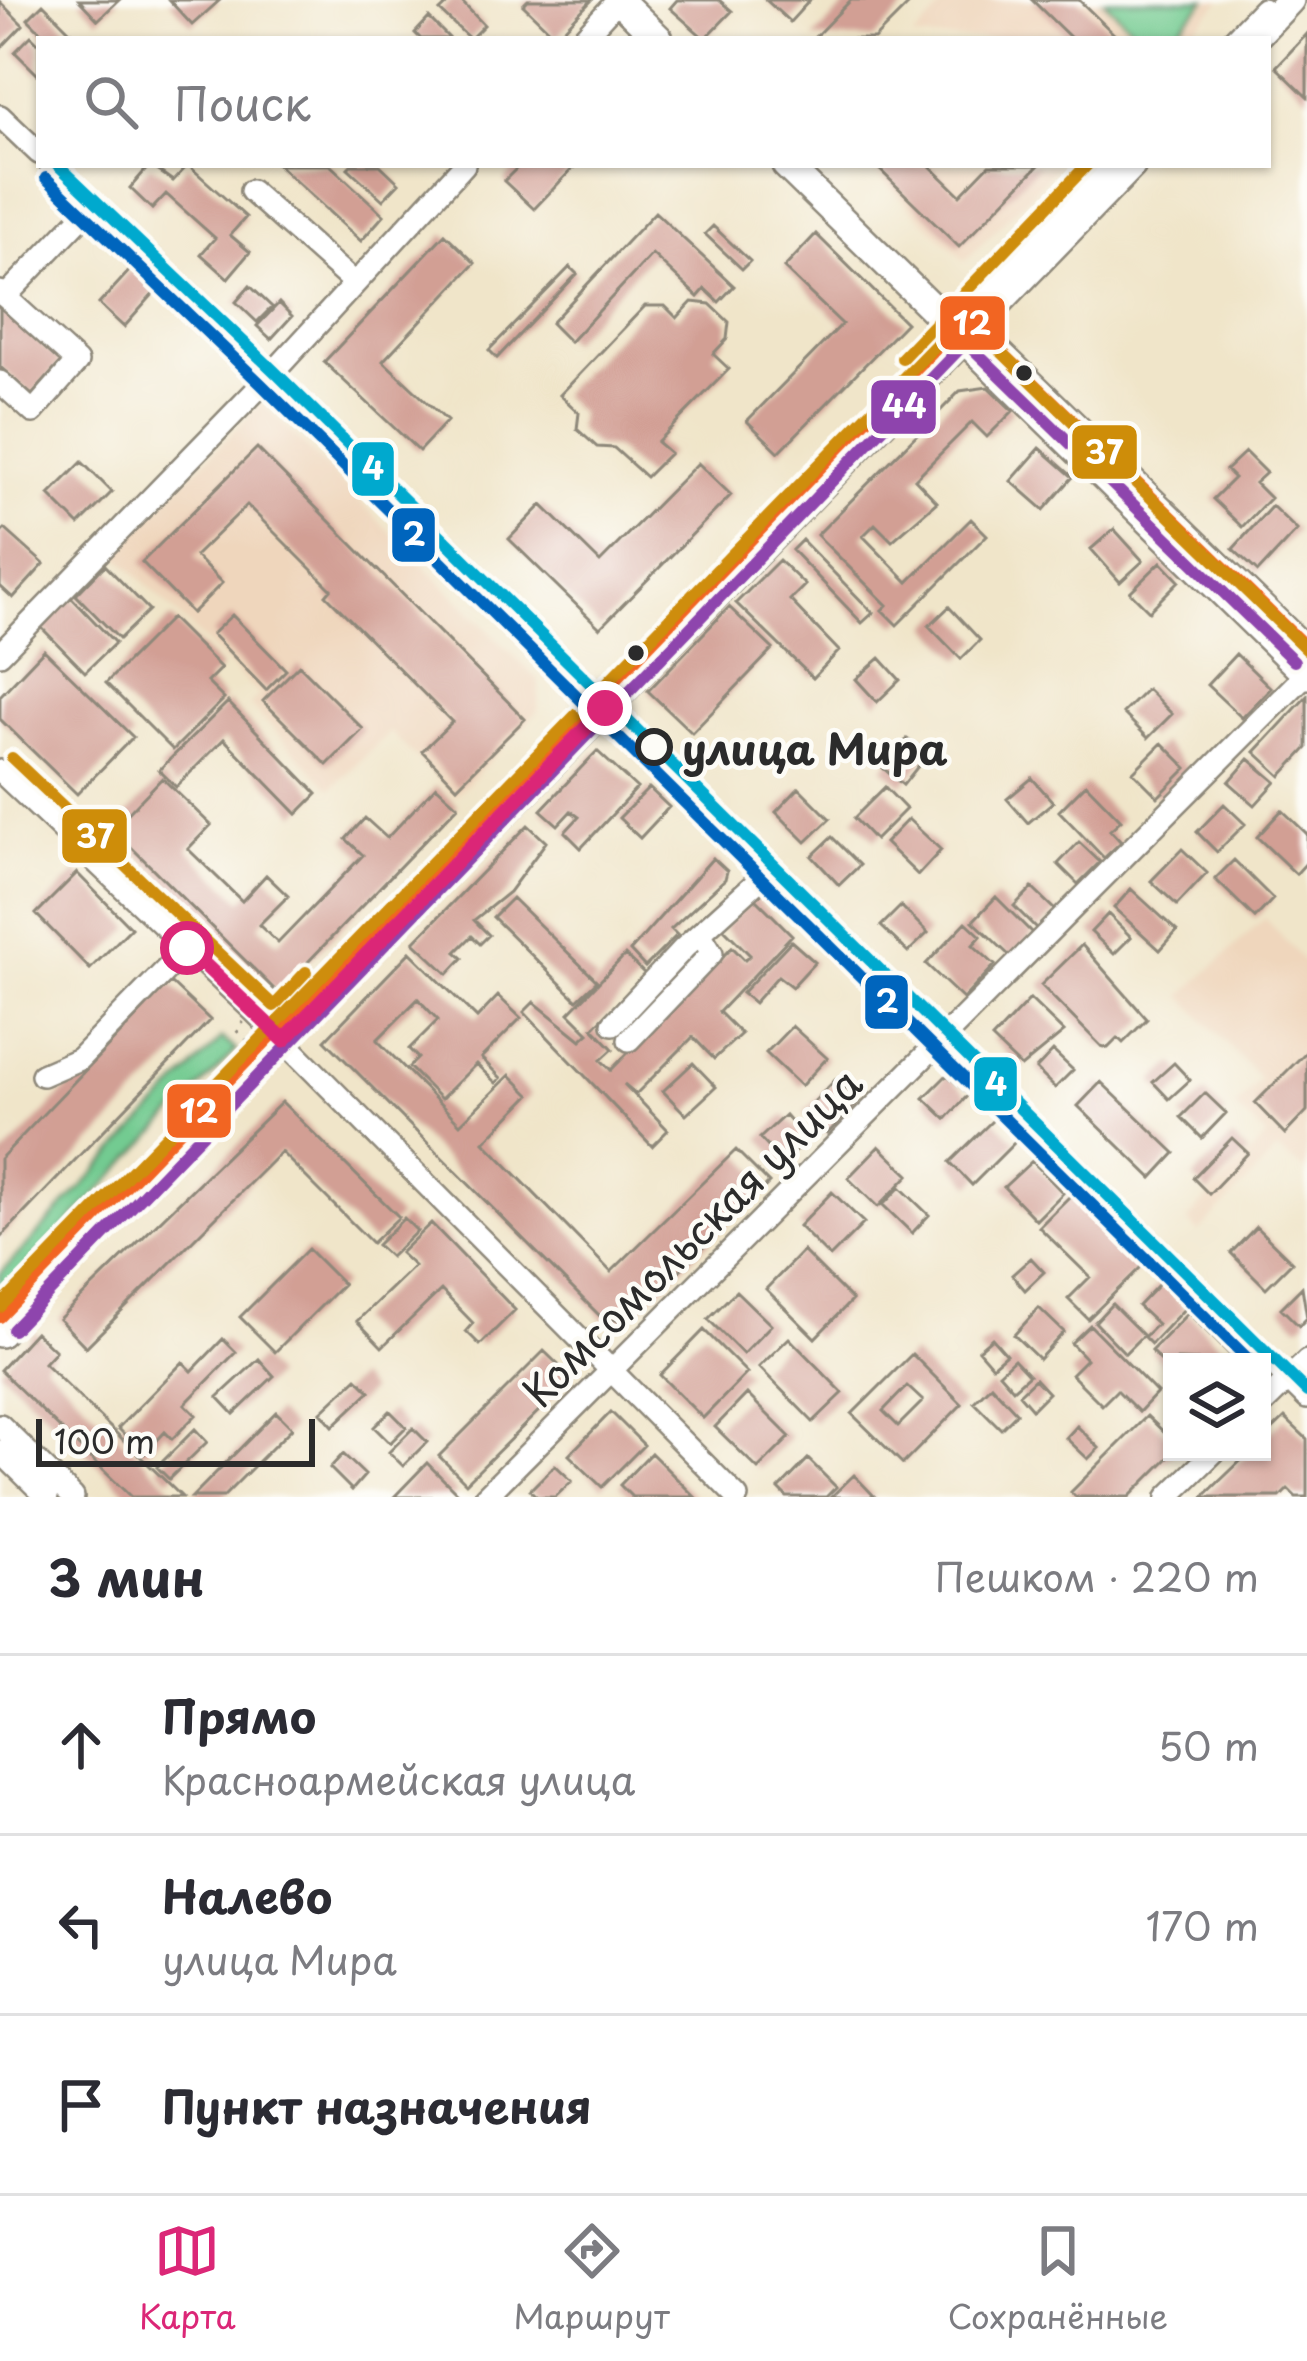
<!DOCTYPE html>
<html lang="ru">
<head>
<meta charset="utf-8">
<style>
	:root { --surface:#fff; --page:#f2f2f3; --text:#2b2b33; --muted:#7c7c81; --line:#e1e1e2; --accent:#db2777 }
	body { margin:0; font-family:"Playpen Sans",sans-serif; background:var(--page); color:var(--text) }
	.controls { position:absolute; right:36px; bottom:36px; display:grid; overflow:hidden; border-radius:0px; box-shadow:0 3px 9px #0004 }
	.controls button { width:108px; height:108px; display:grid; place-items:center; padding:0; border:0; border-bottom:3px solid var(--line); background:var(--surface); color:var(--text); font:60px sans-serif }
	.scale { position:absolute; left:36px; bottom:30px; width:279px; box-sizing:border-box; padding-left:12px; border:6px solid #2b2b2b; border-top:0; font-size:33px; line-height:42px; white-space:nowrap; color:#2b2b2b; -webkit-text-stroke:9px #fdfcf7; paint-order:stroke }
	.stop { position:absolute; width:36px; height:36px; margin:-27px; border:9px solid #db2777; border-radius:50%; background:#fff }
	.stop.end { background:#db2777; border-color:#fff; box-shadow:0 3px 12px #0008 }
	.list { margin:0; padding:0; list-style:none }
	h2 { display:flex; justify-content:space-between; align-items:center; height:156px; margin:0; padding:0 48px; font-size:51px }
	h2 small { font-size:39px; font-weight:400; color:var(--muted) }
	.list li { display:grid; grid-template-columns:78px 1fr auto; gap:36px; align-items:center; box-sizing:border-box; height:180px; padding:0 48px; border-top:3px solid var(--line) }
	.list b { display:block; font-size:45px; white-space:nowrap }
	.list p { margin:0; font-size:39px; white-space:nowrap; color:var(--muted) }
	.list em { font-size:39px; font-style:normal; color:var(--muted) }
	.icon { flex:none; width:66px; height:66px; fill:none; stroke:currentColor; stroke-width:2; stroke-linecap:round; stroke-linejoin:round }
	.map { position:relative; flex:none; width:1307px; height:1497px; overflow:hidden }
	.search { position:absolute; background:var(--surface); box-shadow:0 3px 9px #0004; left:36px; right:36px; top:36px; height:132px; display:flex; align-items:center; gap:30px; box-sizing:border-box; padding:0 42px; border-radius:0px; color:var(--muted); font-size:45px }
	.sheet { height:696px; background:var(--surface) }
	nav { display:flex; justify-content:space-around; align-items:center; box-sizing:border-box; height:168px; border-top:3px solid var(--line); background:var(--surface); font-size:33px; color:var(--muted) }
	nav a { display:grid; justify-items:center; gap:6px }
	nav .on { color:var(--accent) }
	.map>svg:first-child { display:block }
	.built { fill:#efd6bc }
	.green { fill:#73cb91; stroke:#4f7b5e; stroke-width:3 }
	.building { fill:#d29f94; fill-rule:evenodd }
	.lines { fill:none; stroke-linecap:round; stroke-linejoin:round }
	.minor-casing { stroke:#8e887a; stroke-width:26 }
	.major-casing { stroke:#8e887a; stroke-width:32 }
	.path { stroke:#8e887a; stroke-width:3; stroke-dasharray:3 9; stroke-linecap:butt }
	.minor { stroke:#fff; stroke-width:21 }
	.major { stroke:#fff; stroke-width:27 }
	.bus-1-casing { stroke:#fdfcf7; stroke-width:21 }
	.bus-2-casing { stroke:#fdfcf7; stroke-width:21 }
	.bus-3-casing { stroke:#fdfcf7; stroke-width:21 }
	.bus-1 { stroke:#f26522; stroke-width:12 }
	.bus-2 { stroke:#8e44ad; stroke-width:12 }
	.bus-3 { stroke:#ce8d09; stroke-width:12 }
	.tram-1-casing { stroke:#fdfcf7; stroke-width:21 }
	.tram-2-casing { stroke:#fdfcf7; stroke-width:21 }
	.tram-1 { stroke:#00a9ce; stroke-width:12 }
	.tram-2 { stroke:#0065bd; stroke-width:12 }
	.route { stroke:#db2777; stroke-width:15 }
	.bus-dot { fill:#2b2b2b; stroke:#fdfcf7; stroke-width:4.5 }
	.stop-dot { fill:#fdfcf7; stroke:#2b2b2b; stroke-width:6 }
	.labels { text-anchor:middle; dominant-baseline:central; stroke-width:9; stroke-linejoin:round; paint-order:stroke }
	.stop-label { font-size:42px; font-weight:bold; fill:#2b2b2b; stroke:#fdfcf7; text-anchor:start }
	.street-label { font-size:42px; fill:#2b2b2b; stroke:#fdfcf7 }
	.line-badge { stroke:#fdfcf7; stroke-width:4.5 }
	.badge-label { font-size:33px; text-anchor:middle; font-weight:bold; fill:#fff }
</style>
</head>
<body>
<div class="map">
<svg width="1307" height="1497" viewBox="0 0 1307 1497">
	<rect width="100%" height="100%" fill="#fdfcf7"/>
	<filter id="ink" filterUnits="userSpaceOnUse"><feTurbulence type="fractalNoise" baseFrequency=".00833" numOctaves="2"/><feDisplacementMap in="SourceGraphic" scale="24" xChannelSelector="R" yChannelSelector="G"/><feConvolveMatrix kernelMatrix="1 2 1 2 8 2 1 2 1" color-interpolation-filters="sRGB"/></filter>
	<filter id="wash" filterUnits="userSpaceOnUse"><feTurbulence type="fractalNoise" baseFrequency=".004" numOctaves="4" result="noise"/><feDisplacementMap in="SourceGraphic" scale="48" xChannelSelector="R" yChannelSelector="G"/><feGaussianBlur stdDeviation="2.7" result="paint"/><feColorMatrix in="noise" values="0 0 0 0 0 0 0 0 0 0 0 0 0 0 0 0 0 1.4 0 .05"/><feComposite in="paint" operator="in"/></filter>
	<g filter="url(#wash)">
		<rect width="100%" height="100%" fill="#f0e5c9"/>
		<path class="built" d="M949 0H1222L1184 39H913Z
			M867 165H1059L965 261Z
			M262 403 539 681 538 711 455 797 390 732 331 789 250 705 259 695 114 552Z
			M1265 918 1307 965V1171L1277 1151 1199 1232 1187 1221 1267 1136 1235 1108 1260 1079 1182 996Z"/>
		<path class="green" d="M1103 0H1206L1168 39H1144Z
			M222 1038 236 1050 0 1294V1274Z"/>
		<g id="blocks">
			<path class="building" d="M79 0H119L98 20Z
				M169 0H220L192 25Z
				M452 0H460L484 25 470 39 440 11Z
				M528 0H592L556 37 523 5Z
				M677 0H719L732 11 705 39 670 8Z
				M766 0H810L790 22Z
				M851 0H913L874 39H813Z
				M1032 0H1079L1119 39H1072Z
				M0 2 23 25 0 49Z
				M43 4 78 39H48L28 19Z
				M429 18 450 39H421L415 33Z
				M1307 34V97L1276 67Z
				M31 36 39 44V76L15 52Z
				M150 165 173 181 188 165 246 217 230 235 250 252 228 278 201 254 215 238 166 194 152 209 130 188Z
				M278 165H330L384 215 361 241Z
				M351 165H380L399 183 383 200 348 168Z
				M520 165H576L534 209 504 181Z
				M875 165H929L960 195 989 165H1039L959 247Z
				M655 212 734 286 719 302 705 289 698 297 652 254 570 342 551 323Z
				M713 226 750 261 742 269 705 234Z
				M445 234 475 263 383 361 447 421 419 451 324 362Z
				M816 234 906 323 779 452 747 421 842 324 784 268Z
				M570 267 577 274 497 358 489 350Z
				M131 269 156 291 124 327 99 304Z
				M250 286 272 307 257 322 236 302Z
				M692 302 710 304 729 322 727 339 713 354 729 369 657 442 670 453 646 477 614 448 597 447 577 429 579 413 560 395 645 306H665L677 318Z
				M279 303 292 316 271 339 257 326Z
				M0 307 61 362 32 395 0 367Z
				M988 387 1013 411 987 437 972 422 915 479 937 502 892 541 875 524 863 536 908 582 971 519 987 535 897 625 882 610 887 605 817 535 960 391Z
				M257 448 525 719 457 787 422 751 452 722 326 595 331 589 247 505 195 556 222 583 192 613 142 562Z
				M1040 448 1073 477 1044 510 1011 481Z
				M1245 452 1266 473 1255 483 1270 498 1242 527 1213 499 1234 478 1226 470Z
				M82 462 112 492 79 525 49 495Z
				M698 463 731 495 600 628 509 539 542 505 600 562Z
				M1272 506 1297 530 1258 572 1233 549Z
				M5 529 44 564 13 598 0 586V534Z
				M1114 529 1143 561 1120 582 1091 549Z
				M802 540 873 613 862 623 792 550Z
				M779 560 805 585 790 600 839 651 813 678 736 603Z
				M1161 562 1179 581 1149 611 1130 592Z
				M105 565 149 610 119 639 76 595Z
				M71 597 115 643 85 672 41 627Z
				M729 607 773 649 692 733 648 691Z
				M949 607 980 640 961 659 929 626Z
				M232 615 286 670 266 690 212 634Z
				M171 618 221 668 207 682 224 699 173 750 106 683Z
				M44 650 133 737 77 794 0 719V696Z
				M1236 654 1271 688 1242 718 1207 685Z
				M880 658 900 680 877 702 856 679Z
				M299 665 363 729 327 765 263 701Z
				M1147 689 1172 714 1148 738 1123 713Z
				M1307 696V748L1281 776 1255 752Z
				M228 702 317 794 297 814 224 739 176 787 159 770Z
				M907 739 927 755 903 785 883 768Z
				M1162 743 1187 768 1158 797 1133 772Z
				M597 751 637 788 581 848 565 832 579 817 571 811 558 825 541 810Z
				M1249 759 1276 782 1255 805 1229 782Z
				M162 778 211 825 188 849 242 901 266 875 288 896 259 925 278 943 363 855 346 839 365 818 387 838 436 786 458 806 278 993 113 829Z
				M1032 778 1053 802 1028 823 1007 799Z
				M1086 784 1121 820 1110 830 1121 842 1104 858 1059 811Z
				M885 787 906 809 875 840 854 818Z
				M649 788 669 807 640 838 619 818Z
				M799 788 830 819 806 842 776 812Z
				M1224 804 1245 824 1217 852 1197 832Z
				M1282 810 1307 834V862L1296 874 1257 837Z
				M908 819 941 850 918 875 885 843Z
				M528 825 546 842 509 892 474 920 489 935 480 944 472 936 456 952 463 958 448 974 414 942Z
				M832 837 860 865 839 885 812 856Z
				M1079 842 1100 862 1078 884 1058 864Z
				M1182 849 1207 873 1177 905 1151 881Z
				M713 858 727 871 725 879 671 929 677 935 645 967 630 951Z
				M1234 860 1273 899 1255 918 1215 879Z
				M77 873 131 928 90 969 36 914Z
				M1032 888 1057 912 1038 930 1014 906Z
				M1131 889 1177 931 1160 950 1114 908Z
				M754 897 792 935 719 1012 741 1034 714 1059 693 1037 636 1094 624 1084 668 1130 652 1146 524 1012 534 1002 581 1040 589 1033 569 1013 625 955 645 974 593 1028 613 1049 601 1060 611 1070 732 947 745 960 750 955 723 928Z
				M996 897 1033 934 1011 957 973 921Z
				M512 898 597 981 577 1000 493 917Z
				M901 906 928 933 908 952 881 926Z
				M1108 914 1131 937 1114 954 1091 932Z
				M966 922 981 936 973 945 995 965 963 999 926 964Z
				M791 941 815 962 792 987 778 976 754 1003 742 993Z
				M1082 945 1147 1019 1123 1043 1118 1038 1108 1048 1101 1046 1041 985Z
				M410 952 477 1018 498 996 521 1018 481 1058 501 1078 496 1083 476 1064 441 1099 409 1067 418 1058 409 1049 438 1020 418 999 377 1040 460 1124 510 1075 530 1095 484 1142 611 1272 736 1150 769 1183 628 1321 603 1319 325 1040Z
				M170 982 210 1020 0 1238V1159Z
				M1030 999 1064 1032 1021 1067 992 1039Z
				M792 1026 827 1058 801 1086 766 1053Z
				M1053 1051 1073 1070 1055 1088 1036 1069Z
				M1307 1051V1111L1285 1134 1255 1103Z
				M693 1063 716 1087 686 1115 663 1091Z
				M1174 1063 1190 1080 1169 1099 1153 1082Z
				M947 1075 968 1095 946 1119 924 1098Z
				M836 1079 859 1101 827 1134 804 1112Z
				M1101 1082 1175 1153 1152 1178 1078 1106Z
				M1205 1093 1226 1113 1202 1138 1181 1117Z
				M282 1102 399 1217 372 1243 281 1152 86 1347 59 1319Z
				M785 1115 807 1140 783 1163 760 1138Z
				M994 1119 1016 1141 972 1185 950 1162Z
				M1232 1138 1248 1153 1209 1194 1193 1178Z
				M879 1146 909 1175 878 1207 848 1178Z
				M1032 1161 1063 1193 1036 1220 1004 1187Z
				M900 1187 929 1215 912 1233 883 1205Z
				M832 1192 864 1223 830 1257 799 1226Z
				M1071 1195 1142 1266 1088 1319 1068 1299 1090 1277 1039 1227Z
				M404 1218 417 1231 390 1257 377 1245Z
				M431 1223 515 1310 480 1345 466 1331 473 1323 441 1290 382 1347 357 1321 414 1266 400 1253Z
				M1256 1227 1292 1262 1266 1288 1231 1253Z
				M308 1249 343 1284 275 1352 240 1317Z
				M803 1251 852 1300 815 1338 766 1289Z
				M1031 1258 1044 1272 1025 1290 1012 1275Z
				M1160 1283 1185 1308 1151 1344 1144 1337 1157 1324 1138 1306Z
				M1302 1287 1307 1318 1299 1326 1281 1308Z
				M736 1291 771 1325 743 1354 708 1319Z
				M1112 1304 1143 1335 1125 1353 1095 1322Z
				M1039 1308 1064 1332 1039 1359 1014 1335Z
				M1188 1313 1237 1362 1177 1360 1168 1368 1151 1351Z
				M1090 1325 1157 1393 1139 1412 1117 1390 1102 1405 1071 1374 1086 1359 1071 1343Z
				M704 1330 747 1373 703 1418 660 1375Z
				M35 1332 55 1351 44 1363 182 1497H131L0 1370Z
				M789 1338 843 1393 813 1422 759 1367Z
				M992 1338 1006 1354 992 1366 978 1350Z
				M223 1339 236 1352 185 1404 196 1415 172 1439 165 1432 144 1454 118 1428 183 1362 192 1371Z
				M544 1351 572 1378 466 1483 439 1456Z
				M912 1354 962 1404 903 1464 852 1414ZM907 1386 923 1401 898 1426 883 1411Z
				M259 1359 274 1376 234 1414 218 1397Z
				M1014 1359 1029 1375 1013 1389 999 1373Z
				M357 1378 370 1391 333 1426 321 1412Z
				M1035 1379 1048 1393 1032 1409 1019 1394Z
				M991 1385 1017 1413 1001 1429 974 1402Z
				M747 1394 790 1437 758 1469 715 1427Z
				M390 1411 406 1427 390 1443 374 1427Z
				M276 1412 292 1428 223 1497H192Z
				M611 1412 644 1445 602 1487 569 1455Z
				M1147 1416 1172 1440V1454L1129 1497H1076L1071 1492Z
				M1285 1418 1307 1439V1497H1296L1288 1489 1280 1497H1203L1250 1452H1262V1440Z
				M1077 1426 1099 1448 1088 1459 1066 1438Z
				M413 1428 427 1442 403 1466 389 1452Z
				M195 1429 207 1442 169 1479 157 1467Z
				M651 1453 695 1497H632L620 1485Z
				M343 1454 365 1475 352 1490 330 1468Z
				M808 1459 836 1487 826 1497H787L779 1489Z
				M427 1463 457 1493 453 1497H394Z
				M555 1465 572 1481 555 1497H537L530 1490Z
				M854 1475 875 1497H831Z"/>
		</g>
	</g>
	<g filter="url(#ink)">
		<use href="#blocks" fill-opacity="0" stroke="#8e887a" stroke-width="3"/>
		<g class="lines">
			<g class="minor-casing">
				<path id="minor" d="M582 39 618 0
					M1234 39 1263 9
					M0 116 39 153
					M51 165 271 375 1307 1398
					M251 191 354 283
					M0 292 77 362 33 412 0 382
					M5 297 93 205
					M966 317 1307 648
					M947 337 1112 165
					M0 654 271 375 464 165
					M0 771 254 1011 737 1497
					M350 953 687 605
					M613 1024 684 948 770 870
					M629 1040 712 953 701 935
					M42 1075 79 1059 187 948
					M1262 1405 1307 1361
					M0 1425 73 1497
					M0 1451 47 1497
					M485 1497 1307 673
					M1168 1497 1214 1452"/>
			</g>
			<g class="major-casing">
				<path id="major" d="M619 0 659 39
					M1253 39 1290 0
					M786 165 1307 675
					M0 1333 1132 165"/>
			</g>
			<path class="path" d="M908 340 918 350
				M271 993 311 1030 275 1067 236 1030Z"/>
			<use href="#minor" class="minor"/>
			<use href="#major" class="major"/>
			<g class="bus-1-casing">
				<path id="bus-1" d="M0 1317 966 317 1307 648"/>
			</g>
			<g class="bus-2-casing">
				<path id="bus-2" d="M13 1330 966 342 1294 661"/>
			</g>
			<g class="bus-3-casing">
				<path id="bus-3" d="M902 358 1087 165
					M12 758 274 1006 306 972
					M0 1307 955 325 977 328 1307 650"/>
			</g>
			<use href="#bus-1" class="bus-1"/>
			<use href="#bus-2" class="bus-2"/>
			<use href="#bus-3" class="bus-3"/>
			<g class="tram-1-casing">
				<path id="tram-1" d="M58 165 274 371 1307 1392"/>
			</g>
			<g class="tram-2-casing">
				<path id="tram-2" d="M46 178 261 384 1251 1362"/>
			</g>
			<use href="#tram-1" class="tram-1"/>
			<use href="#tram-2" class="tram-2"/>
		</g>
	</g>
	<g class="lines" filter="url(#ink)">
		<path class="route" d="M187 948 284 1040 605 708"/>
	</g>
	<g class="bus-dot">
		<circle cx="1024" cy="373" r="10"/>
		<circle cx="636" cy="653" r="10"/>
	</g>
	<circle class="stop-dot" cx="654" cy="747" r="16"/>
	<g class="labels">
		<g class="stop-label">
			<text x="682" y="747">улица Мира</text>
		</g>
		<g class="street-label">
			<text transform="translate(691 1236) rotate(-45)">Комсомольская улица</text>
		</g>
	</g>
	<g class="line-badge">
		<rect x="938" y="294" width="69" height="58" rx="12" fill="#f26522"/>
		<rect x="869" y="378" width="69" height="58" rx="12" fill="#8e44ad"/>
		<rect x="1070" y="423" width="69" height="58" rx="12" fill="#ce8d09"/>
		<rect x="350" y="440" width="46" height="58" rx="12" fill="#00a9ce"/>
		<rect x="390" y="506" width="47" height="58" rx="12" fill="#0065bd"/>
		<rect x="60" y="807" width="69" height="58" rx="12" fill="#ce8d09"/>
		<rect x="863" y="973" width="47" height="58" rx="12" fill="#0065bd"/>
		<rect x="972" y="1055" width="47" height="58" rx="12" fill="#00a9ce"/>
		<rect x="165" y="1082" width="68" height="58" rx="12" fill="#f26522"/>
	</g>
	<g class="badge-label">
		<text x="972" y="335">12</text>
		<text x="904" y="418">44</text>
		<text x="1104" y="464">37</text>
		<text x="373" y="480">4</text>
		<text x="414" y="546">2</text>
		<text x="95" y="848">37</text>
		<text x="887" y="1013">2</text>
		<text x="996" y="1096">4</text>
		<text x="199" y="1123">12</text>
	</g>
</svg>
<div class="controls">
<button><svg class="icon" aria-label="layers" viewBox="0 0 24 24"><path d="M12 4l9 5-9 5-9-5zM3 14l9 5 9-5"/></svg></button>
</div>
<div class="scale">100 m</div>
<div class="stop" style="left:187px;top:948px"></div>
<div class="stop end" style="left:605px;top:708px"></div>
<div class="search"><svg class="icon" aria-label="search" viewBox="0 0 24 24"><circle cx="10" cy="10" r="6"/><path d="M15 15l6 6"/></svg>Поиск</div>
</div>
<section class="sheet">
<h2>3 мин<small>Пешком · 220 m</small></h2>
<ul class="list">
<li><svg class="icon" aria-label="ahead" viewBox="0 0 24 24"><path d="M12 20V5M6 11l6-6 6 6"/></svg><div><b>Прямо</b><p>Красноармейская улица</p></div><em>50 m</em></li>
<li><svg class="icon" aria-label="left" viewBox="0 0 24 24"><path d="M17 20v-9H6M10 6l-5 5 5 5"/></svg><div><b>Налево</b><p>улица Мира</p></div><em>170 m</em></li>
<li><svg class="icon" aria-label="arrive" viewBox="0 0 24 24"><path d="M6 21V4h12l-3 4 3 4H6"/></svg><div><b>Пункт назначения</b></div></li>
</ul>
</section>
<nav>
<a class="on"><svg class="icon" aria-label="map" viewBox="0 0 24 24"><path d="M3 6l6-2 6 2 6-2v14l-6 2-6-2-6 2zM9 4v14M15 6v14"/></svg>Карта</a>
<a><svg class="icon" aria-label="directions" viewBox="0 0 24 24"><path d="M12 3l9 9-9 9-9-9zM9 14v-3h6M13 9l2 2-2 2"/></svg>Маршрут</a>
<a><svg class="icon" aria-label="saved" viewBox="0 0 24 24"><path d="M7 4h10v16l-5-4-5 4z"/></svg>Сохранённые</a>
</nav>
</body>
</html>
